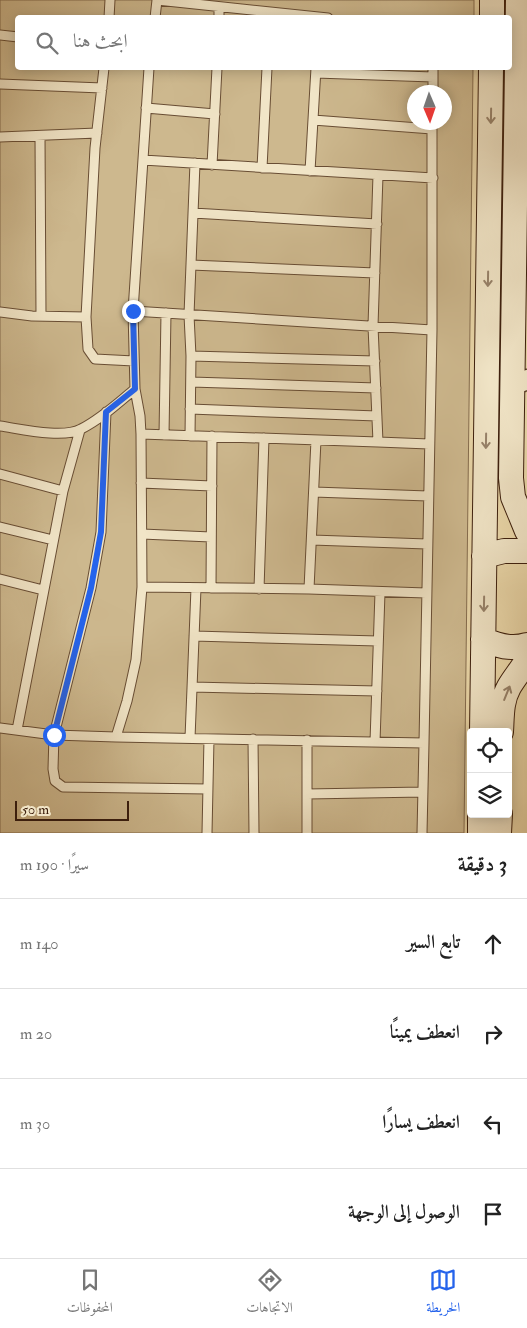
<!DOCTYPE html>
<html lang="ar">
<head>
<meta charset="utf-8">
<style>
	:root { --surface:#fff; --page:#f2f2f2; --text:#222; --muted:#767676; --line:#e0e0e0; --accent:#2563eb }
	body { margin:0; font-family:"IM FELL Double Pica",Amiri,serif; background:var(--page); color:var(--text); direction:rtl }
	.controls { position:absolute; right:15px; bottom:15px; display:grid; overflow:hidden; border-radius:5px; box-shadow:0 2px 12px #0003 }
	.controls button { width:45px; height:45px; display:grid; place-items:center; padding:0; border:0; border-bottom:1px solid var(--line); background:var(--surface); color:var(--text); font:25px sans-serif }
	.compass { position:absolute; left:407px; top:85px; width:45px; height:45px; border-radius:50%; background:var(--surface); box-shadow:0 2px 12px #0003; rotate:178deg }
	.scale { position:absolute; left:15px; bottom:12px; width:114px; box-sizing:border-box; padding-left:5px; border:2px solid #3d1f0d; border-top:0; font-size:14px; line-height:18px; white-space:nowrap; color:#3d1f0d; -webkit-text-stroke:4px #f1e5c7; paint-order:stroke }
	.stop { position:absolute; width:15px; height:15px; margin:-11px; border:4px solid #2563eb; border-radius:50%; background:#fff }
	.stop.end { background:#2563eb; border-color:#fff; box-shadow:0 1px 5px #0008 }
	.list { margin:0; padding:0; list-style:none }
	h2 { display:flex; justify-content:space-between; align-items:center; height:65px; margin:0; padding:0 20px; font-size:21px }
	h2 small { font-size:16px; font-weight:400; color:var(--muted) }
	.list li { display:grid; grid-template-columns:32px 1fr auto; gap:15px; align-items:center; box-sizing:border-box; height:90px; padding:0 20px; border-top:1px solid var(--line) }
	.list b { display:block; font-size:19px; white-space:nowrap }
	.list em { font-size:16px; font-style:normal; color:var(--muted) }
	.icon { flex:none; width:28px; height:28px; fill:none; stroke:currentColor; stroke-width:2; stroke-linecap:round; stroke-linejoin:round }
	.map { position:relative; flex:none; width:527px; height:833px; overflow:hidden; direction:ltr }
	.search { position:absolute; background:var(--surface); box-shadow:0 2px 12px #0003; left:15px; right:15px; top:15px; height:55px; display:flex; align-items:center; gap:12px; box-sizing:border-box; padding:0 18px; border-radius:5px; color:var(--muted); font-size:19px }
	.sheet { height:425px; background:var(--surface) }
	nav { display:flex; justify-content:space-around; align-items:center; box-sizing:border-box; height:70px; border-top:1px solid var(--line); background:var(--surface); font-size:14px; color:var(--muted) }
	nav a { display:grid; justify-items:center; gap:2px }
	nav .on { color:var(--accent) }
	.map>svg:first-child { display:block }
	.green { fill:#cdb88e; stroke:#856c4e; fill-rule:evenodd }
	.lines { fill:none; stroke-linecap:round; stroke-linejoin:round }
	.lane-casing { stroke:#684d34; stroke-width:11 }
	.street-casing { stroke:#684d34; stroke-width:19 }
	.secondary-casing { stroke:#3d1f0d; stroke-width:26 }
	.lane { stroke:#f1e5c7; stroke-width:9 }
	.street { stroke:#f1e5c7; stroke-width:16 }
	.secondary { stroke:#f1e5c7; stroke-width:24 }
	.oneway { stroke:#97826a }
	.route { stroke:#2563eb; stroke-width:6 }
</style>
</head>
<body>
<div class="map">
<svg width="527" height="833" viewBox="0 0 527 833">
	<rect width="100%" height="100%" fill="#ead7a9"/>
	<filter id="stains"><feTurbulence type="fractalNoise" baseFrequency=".004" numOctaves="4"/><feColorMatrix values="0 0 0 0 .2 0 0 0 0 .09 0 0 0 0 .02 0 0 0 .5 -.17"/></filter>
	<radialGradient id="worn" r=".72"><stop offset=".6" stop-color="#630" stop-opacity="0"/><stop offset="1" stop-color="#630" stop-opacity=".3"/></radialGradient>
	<path class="green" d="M0 0H474V18H18V68H473L464 833H0ZM414 92H444V122H414Z"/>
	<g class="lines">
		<g class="lane-casing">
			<path id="lane" d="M157 0 328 18
				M109 18 110 0
				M155 18 157 0
				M219 18V7
				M0 35 18 37
				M149 68 133 311 135 389 140 416 141 434 378 442
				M316 73 433 77
				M0 84 102 88
				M433 92V68
				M146 108 215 114
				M313 120 432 129
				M40 136 41 316
				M0 137 97 133
				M143 160 433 178
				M212 165 217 68
				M262 168 267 68
				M310 171 316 68
				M378 175 373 326 378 442 429 444
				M193 213 377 224
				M191 265 375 273
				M133 311 432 330
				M0 312 32 316 86 317 95 148 104 68
				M86 317 88 349 95 359 134 361
				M191 356 375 361
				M191 382 376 388
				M190 409 377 416
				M106 412 101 532 91 588 54 735 53 769 55 781 63 787 208 789
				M0 426C21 429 63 439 81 429 101 419 118 403 135 389
				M141 434 142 587 309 589
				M164 435 166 313
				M190 436 191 356 189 315 195 163
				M316 440 309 589 426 593
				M0 474 63 491
				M141 483 212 486
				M314 492 428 496
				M0 527 53 540
				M142 534 211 537
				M312 540 427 544
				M0 579 43 590
				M211 588 212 436
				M259 589 264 438
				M194 636 378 641
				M192 687 377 691
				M0 728 54 735 116 737 424 743 432 330V122
				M17 730 63 491 80 430
				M116 737 127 701 136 660 142 587
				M190 738 196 588
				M253 739 254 833
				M307 740V833
				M375 742 380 592
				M307 794 423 792
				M207 833 209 739
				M422 833 424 743"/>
		</g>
		<g class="street-casing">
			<path id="street" d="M512 387 523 383 527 378"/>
		</g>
		<g class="secondary-casing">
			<path id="secondary" d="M518 0 511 478 513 497 527 531
				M492 18V0
				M484 556 504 551H527
				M483 639C497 646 511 650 527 645
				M482 732 491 68
				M501 732C502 717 501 701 509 687 514 678 522 669 527 660
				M480 833V814
				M499 833 500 814"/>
		</g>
		<use href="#lane" class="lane"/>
		<use href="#street" class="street"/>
		<use href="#secondary" class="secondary"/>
	</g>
	<defs><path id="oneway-shaft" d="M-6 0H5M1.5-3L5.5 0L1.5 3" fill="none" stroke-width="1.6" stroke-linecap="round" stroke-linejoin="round" transform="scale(1.25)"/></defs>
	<g class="oneway">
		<use href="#oneway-shaft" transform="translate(491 116) rotate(91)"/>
		<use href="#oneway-shaft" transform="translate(488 279) rotate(91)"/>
		<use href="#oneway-shaft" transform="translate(486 441) rotate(91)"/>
		<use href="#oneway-shaft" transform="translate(484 604) rotate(91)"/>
		<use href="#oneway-shaft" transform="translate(507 693) rotate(-68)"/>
	</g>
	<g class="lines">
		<path class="route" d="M54 735 91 588 101 532 106 412 135 389 133 311"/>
	</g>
	<rect width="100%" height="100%" filter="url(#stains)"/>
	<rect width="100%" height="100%" fill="url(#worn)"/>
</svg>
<div class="controls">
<button><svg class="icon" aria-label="locate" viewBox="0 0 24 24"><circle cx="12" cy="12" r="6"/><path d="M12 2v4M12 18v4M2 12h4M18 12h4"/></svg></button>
<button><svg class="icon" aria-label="layers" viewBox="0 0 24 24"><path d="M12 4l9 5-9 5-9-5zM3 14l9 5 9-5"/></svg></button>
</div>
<svg class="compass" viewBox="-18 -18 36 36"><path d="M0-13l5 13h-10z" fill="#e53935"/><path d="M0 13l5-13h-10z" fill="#767676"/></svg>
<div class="scale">50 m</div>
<div class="stop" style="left:54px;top:735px"></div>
<div class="stop end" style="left:133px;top:311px"></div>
<div class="search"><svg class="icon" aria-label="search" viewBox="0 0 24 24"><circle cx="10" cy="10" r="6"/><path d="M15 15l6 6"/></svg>ابحث هنا</div>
</div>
<section class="sheet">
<h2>3 دقيقة<small>سيرًا · 190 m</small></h2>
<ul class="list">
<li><svg class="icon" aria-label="ahead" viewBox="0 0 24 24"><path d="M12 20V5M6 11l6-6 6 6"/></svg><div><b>تابع السير</b></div><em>140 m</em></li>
<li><svg class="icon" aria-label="right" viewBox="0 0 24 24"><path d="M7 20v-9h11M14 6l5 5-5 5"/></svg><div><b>انعطف يمينًا</b></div><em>20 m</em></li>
<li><svg class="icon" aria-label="left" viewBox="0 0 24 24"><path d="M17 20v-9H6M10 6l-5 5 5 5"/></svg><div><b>انعطف يسارًا</b></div><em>30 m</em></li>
<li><svg class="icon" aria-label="arrive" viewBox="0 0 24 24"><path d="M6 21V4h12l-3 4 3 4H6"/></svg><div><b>الوصول إلى الوجهة</b></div></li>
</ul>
</section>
<nav>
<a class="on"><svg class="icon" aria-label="map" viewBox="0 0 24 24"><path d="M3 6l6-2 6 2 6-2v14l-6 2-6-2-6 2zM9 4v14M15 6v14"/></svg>الخريطة</a>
<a><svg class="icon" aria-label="directions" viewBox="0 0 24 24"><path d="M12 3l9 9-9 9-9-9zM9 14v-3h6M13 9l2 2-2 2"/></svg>الاتجاهات</a>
<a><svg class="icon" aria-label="saved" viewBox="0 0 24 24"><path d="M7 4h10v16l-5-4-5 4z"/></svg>المحفوظات</a>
</nav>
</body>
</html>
